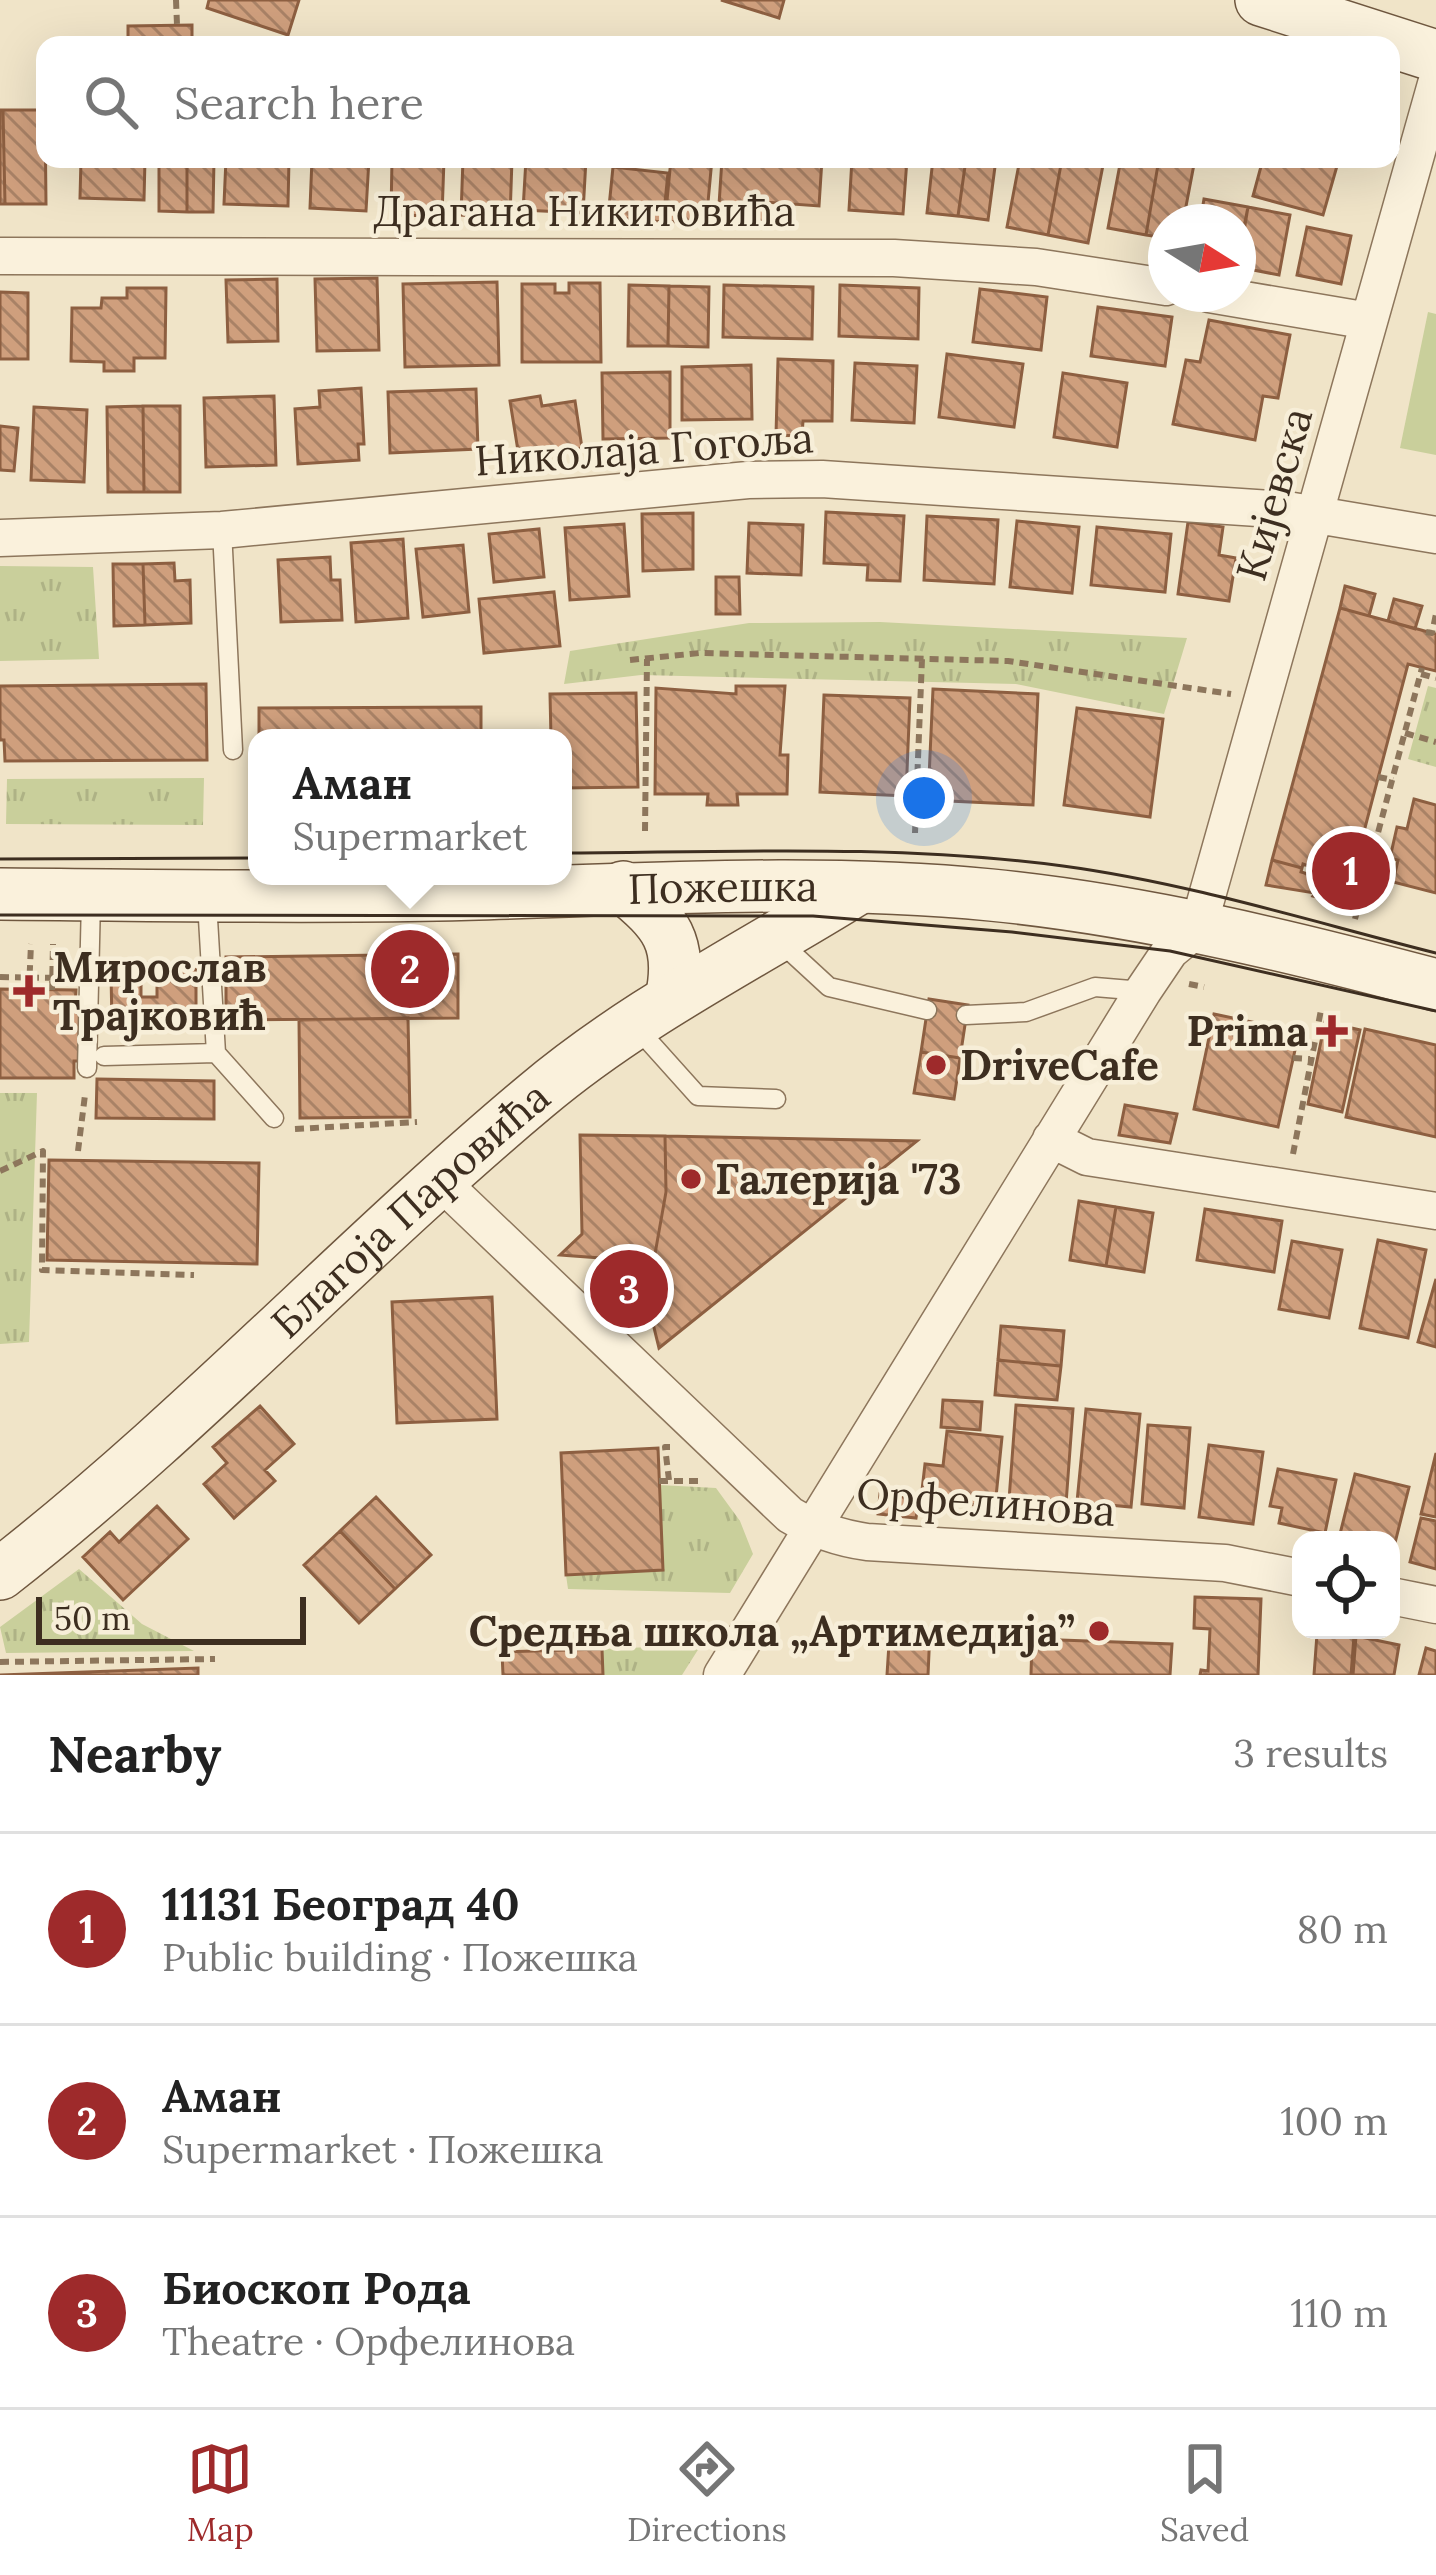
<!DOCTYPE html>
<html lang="en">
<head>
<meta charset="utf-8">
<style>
	:root { --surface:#fff; --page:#f6f6f6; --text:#222; --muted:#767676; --line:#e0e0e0; --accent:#9e2a2b }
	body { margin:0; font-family:Lora,serif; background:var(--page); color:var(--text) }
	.controls { position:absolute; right:36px; bottom:36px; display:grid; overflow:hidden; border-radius:24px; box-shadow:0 12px 48px #0002 }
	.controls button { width:108px; height:108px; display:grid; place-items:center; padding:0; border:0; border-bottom:3px solid var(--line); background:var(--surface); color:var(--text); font:60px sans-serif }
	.compass { position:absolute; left:1148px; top:204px; width:108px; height:108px; border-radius:50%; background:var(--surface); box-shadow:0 12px 48px #0002; rotate:101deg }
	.scale { position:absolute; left:36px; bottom:30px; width:270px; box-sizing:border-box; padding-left:12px; border:6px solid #3d2e20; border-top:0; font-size:33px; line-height:42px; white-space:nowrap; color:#3d2e20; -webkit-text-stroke:9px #f7eed8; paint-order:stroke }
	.you { position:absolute; left:924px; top:798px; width:42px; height:42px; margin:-30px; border:9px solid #fff; border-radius:50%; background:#1a73e8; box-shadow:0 0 0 18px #1a73e833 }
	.badge { display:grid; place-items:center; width:78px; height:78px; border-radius:50%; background:var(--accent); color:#fff; font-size:39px; font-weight:700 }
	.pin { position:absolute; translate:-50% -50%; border:6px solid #fff; box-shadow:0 3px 12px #0006 }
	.popup { position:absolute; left:248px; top:729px; width:324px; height:156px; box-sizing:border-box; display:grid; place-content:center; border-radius:24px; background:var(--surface); filter:drop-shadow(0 3px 9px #0005); font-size:39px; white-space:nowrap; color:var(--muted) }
	.popup b { font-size:45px; color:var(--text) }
	.popup::after { content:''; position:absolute; left:50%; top:100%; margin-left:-24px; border:24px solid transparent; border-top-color:var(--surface) }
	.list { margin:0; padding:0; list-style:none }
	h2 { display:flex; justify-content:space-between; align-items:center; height:156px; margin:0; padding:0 48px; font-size:51px }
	h2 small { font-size:39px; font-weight:400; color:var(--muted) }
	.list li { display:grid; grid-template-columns:78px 1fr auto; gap:36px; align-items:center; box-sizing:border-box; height:192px; padding:0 48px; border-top:3px solid var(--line) }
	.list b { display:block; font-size:45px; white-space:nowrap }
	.list p { margin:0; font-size:39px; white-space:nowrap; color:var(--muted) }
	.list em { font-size:39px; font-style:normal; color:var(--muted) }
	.icon { flex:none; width:66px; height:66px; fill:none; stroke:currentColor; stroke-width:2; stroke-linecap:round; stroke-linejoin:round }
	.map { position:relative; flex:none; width:1436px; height:1675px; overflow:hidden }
	.search { position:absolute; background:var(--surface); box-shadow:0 12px 48px #0002; left:36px; right:36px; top:36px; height:132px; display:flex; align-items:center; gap:30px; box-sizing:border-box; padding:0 42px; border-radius:24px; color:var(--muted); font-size:45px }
	.sheet { height:732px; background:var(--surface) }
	nav { display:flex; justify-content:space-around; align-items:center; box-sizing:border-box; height:168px; border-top:3px solid var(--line); background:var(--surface); font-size:33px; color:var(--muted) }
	nav a { display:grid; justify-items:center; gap:6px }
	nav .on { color:var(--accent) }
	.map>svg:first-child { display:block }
	.grass { fill:url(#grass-tufts) }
	.garden { fill:#c9cf9b }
	.building { fill:url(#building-back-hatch); stroke:#8d5f41; stroke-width:3 }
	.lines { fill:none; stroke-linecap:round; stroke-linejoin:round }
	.lane-casing { stroke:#8d765c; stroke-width:21 }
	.street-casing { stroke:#8d765c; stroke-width:39 }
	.secondary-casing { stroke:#6f573f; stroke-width:54 }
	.path { stroke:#8d765c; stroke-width:6; stroke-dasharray:9 6; stroke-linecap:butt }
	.lane { stroke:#faf1dc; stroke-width:18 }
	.street { stroke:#faf1dc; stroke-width:36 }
	.secondary { stroke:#faf1dc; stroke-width:51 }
	.tram { stroke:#3d2e20; stroke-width:3 }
	.poi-dot { fill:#9e2a2b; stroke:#f7eed8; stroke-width:4.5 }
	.labels { text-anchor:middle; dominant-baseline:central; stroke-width:9; stroke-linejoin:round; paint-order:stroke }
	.street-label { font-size:42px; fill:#3d2e20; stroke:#f7eed8 }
	.poi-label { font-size:42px; font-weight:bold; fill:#3d2e20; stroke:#f7eed8; text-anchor:start }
</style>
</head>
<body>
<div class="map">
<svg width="1436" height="1675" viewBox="0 0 1436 1675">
	<defs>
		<pattern id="grass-tufts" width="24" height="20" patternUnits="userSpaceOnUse" patternTransform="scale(3)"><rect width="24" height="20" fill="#c9cf9b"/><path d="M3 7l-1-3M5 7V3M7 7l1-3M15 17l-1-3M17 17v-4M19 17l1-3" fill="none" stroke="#aeb285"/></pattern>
		<pattern id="building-back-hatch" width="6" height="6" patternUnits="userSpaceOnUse" patternTransform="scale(3)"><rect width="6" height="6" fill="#cf9f7d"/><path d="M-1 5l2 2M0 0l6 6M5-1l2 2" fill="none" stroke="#a98266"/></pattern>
	</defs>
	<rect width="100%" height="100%" fill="#f0e4c8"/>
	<path class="grass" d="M0 566 93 567 99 659 0 661Z
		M880 622 1187 638 1164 714 1016 684 641 675 564 684 570 651 749 623Z
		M1428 686 1436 688V767L1408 759Z
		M204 778 203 825 6 824 7 779Z
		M0 1093H37L29 1342 0 1344Z
		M659 1485 716 1488 740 1521 753 1554 730 1593 568 1589 566 1575 663 1569Z
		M79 1569 142 1624 194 1651 6 1653 0 1627Z
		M701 1645 682 1675H603L602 1649Z"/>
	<path class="garden" d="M1428 312 1436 314V455L1400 448Z"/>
	<path class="building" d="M209 0H299L288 35 207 8Z
		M721 0H784L779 18Z
		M192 25V38H203V45H128V26Z
		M0 110H3L5 204H0Z
		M3 110H45L46 204H5Z
		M81 159H145L144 200 80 198Z
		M159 159H187V212L159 211Z
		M187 159H214L213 212H187Z
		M226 159H289L288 206 224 204Z
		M312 159H369L366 211 310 208Z
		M392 159H444L442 216 391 215Z
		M463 159H512L510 218 461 215Z
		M526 159H586L583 213 523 210Z
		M671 159H712L706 224 665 221Z
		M722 159H822L819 206 765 202 763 223 718 220Z
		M852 159H907L903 214 849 210Z
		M933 159H966L958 216 927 213Z
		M966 159H996L988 220 958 216Z
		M1020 159H1062L1048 235 1007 227Z
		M1062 159 1104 160 1088 243 1048 235Z
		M1121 159H1159L1146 235 1108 228Z
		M1159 159H1195L1183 222H1166V238L1146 235Z
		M1263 159H1339L1323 215 1253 196Z
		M613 167 668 173 663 222 608 217Z
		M1204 199 1248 207 1238 256V222H1200Z
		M1248 207 1290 215 1279 275 1238 267Z
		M1307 227 1351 236 1341 284 1297 275Z
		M377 278 379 350 317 351 315 279Z
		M277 279 278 341 228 342 226 280Z
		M497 282 499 365 405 367 403 284Z
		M569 283H600L601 362H522V284H555V293H569Z
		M629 285 669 286 668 346H628Z
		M724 285 813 287 812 339 723 337Z
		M840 285 919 288 918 339 839 336Z
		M669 286 709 287 708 347 668 346Z
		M127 288H166L165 358H134V371H104V362L71 361 72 308H101L102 298H127Z
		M980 289 1047 297 1041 350 973 342Z
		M0 292 28 293V359H0Z
		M1098 307 1172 317 1165 366 1091 356Z
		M1209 320 1290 335 1278 398 1263 396 1255 440 1173 424 1186 360 1200 362Z
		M947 354 1023 364 1014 427 939 417Z
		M778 359 833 361 832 421H803L802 436 776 435Z
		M855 363 917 366 914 423 852 420Z
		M751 365 752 419 682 420V367Z
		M670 372V438L603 439 602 373Z
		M1063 373 1127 383 1117 447 1054 437Z
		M361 388 364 444H358L359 460 298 464 295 409 320 407 319 391Z
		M476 389 478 449 390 453 388 392Z
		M274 396 276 465 206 467 204 398Z
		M540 396 542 406 575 401 582 448 519 457 510 401Z
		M143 406H180V492H144Z
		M143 406 144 492H108L107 407Z
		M34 407 87 410 84 482 31 480Z
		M0 426 18 428 14 471 0 470Z
		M826 512 904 516 900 581 867 580 868 565 824 563Z
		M693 513V569L643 571 642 514Z
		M927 516 998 520 994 584 924 580Z
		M1017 521 1079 527 1072 593 1010 587Z
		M1188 522 1223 527 1219 555 1236 558 1229 601 1178 594Z
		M749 523 803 525 801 575 747 573Z
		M624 524 629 596 570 600 565 528Z
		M1097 527 1171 534 1165 592 1091 585Z
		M539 529 544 577 494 582 489 534Z
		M403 539 408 618 356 622 351 543Z
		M463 545 469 612 423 617 416 549Z
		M330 557 331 580H340L342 620 281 622 278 560Z
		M174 563 175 581 190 580 191 623 145 625 143 564Z
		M113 564H143L145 625 114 626Z
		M716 577H739L740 614H716Z
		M1345 586 1375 594 1369 616 1340 608Z
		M554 592 560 646 484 653 479 599Z
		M1394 599 1422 606 1415 629 1388 621Z
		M1340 608 1436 634V671L1408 664 1351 881 1303 864 1302 868 1272 860Z
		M206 684 207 760 5 761 4 740H0V686Z
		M736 686H785L780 755H788L787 794H737L738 805H707L708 794H655L656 688 736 694Z
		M933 689 1038 694 1033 805 928 800Z
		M636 693 638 787 563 788V738H551L550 694Z
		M824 695 910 698 906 796 820 792Z
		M481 707V738H259V708Z
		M1077 708 1163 719 1150 817 1064 805Z
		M1414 799 1436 805V893L1393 882 1398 860 1390 858 1397 827 1407 829Z
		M1272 860 1302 868 1301 872 1318 877 1320 873 1351 881 1344 904 1313 896 1315 893 1266 885Z
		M458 954V1018L226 1020V957Z
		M196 967V1024H112L111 974H141V997H157V968Z
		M0 989 76 990 75 1009H85V1061H74V1078H0Z
		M929 999 968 1005 960 1058 921 1052Z
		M1214 1014 1299 1032 1278 1127 1194 1109Z
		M408 1018 410 1117 300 1118 299 1020Z
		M1325 1022 1360 1030 1342 1112 1308 1104Z
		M1365 1029 1436 1045V1137L1346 1117Z
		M921 1052 960 1058 954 1099 914 1093Z
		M97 1079 214 1081V1119L96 1118Z
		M1125 1105 1177 1114 1170 1143 1119 1135Z
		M580 1135 665 1136 666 1192 647 1299 615 1297 614 1259 560 1255 582 1234Z
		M665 1136 917 1141 659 1348 647 1299 666 1192Z
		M49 1160 259 1163 257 1264 47 1260Z
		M1079 1201 1116 1207 1106 1266 1070 1260Z
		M1116 1207 1153 1213 1144 1272 1106 1266Z
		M1205 1209 1282 1221 1274 1272 1197 1260Z
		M1378 1240 1426 1250 1408 1338 1360 1328Z
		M1292 1241 1342 1250 1329 1318 1279 1309Z
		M1436 1279V1347L1418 1342Z
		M492 1297 497 1419 397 1423 392 1302Z
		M1001 1326 1064 1331 1061 1366 998 1360Z
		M998 1360 1061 1366 1057 1400 995 1395Z
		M943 1400 982 1402 980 1430 941 1427Z
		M1016 1405 1073 1409 1066 1504 1009 1500Z
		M260 1406 294 1444 265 1470 275 1481 234 1518 204 1484 227 1463 213 1447Z
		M1086 1409 1140 1414 1131 1507 1077 1502Z
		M1148 1425 1190 1428 1184 1508 1142 1504Z
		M947 1431 1002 1437 995 1507 921 1499 925 1464 943 1466Z
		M1209 1445 1263 1452 1253 1524 1199 1517Z
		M658 1448 663 1570 566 1575 561 1453Z
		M1436 1453V1517L1421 1514Z
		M1278 1469 1336 1480 1325 1533 1279 1523 1282 1508 1270 1506Z
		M1355 1474 1409 1487 1395 1543 1339 1538Z
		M880 1494 919 1499 916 1518 878 1514Z
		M376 1497 431 1555 395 1589 340 1531Z
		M157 1506 188 1539 123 1600 83 1557 110 1532 119 1542Z
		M1421 1518 1436 1521V1569L1410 1562Z
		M340 1531 395 1589 359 1623 304 1565Z
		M1195 1597 1261 1599 1258 1675H1200L1201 1670 1208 1671 1210 1629 1194 1628Z
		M890 1628 930 1630 928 1675H887Z
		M1317 1634 1354 1636 1351 1675H1314Z
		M1356 1636 1399 1645 1394 1675H1353Z
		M1032 1639 1172 1644 1170 1675H1031Z
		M1426 1648 1436 1651V1675H1419Z
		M602 1649 603 1675H503L502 1652Z
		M198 1668V1675H0Z"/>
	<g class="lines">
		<g class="lane-casing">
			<path id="lane" d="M222 530 233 750
				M207 902 216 1053
				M779 941 829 987 927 1010
				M966 1015 1026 1012 1095 987 1143 991
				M637 1028 698 1096 776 1099
				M104 1056 216 1053 274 1118
				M87 1068 91 900"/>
		</g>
		<g class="street-casing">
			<path id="street" d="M0 256 894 258 1036 267 1166 287
				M1209 294 1369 321
				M0 538 222 530 748 480 822 479 1287 510 1436 535
				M1051 1139 1087 1157 1436 1211
				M441 1182 790 1515C815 1530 839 1538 867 1542L1225 1563 1301 1578
				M1391 1596 1436 1605
				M722 1675 1143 991 1170 951 1198 928 1436 84"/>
		</g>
		<g class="secondary-casing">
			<g id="secondary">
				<path d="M1261 0 1436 56"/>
				<path d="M623 887C666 922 683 942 671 999"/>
				<path id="s1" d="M0 894C145 895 291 898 437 895 621 891 807 877 991 895 1141 910 1291 946 1436 985"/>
				<path id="s2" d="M0 1574C189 1427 353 1249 536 1096 633 1014 749 956 857 889"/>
			</g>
		</g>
		<path class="path" d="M176 0 177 25
			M1426 632 1432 633 1436 614
			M630 660 700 653 1008 661 1231 694
			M1421 674 1436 678
			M1405 733 1436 742
			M1378 777 1393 780
			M645 831 647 659
			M915 833 922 659
			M1357 855 1372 859
			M1355 919 1422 668
			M400 955 409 938
			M112 965 183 964
			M0 977 62 978
			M1189 984 1204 987
			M29 989 31 944
			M52 990 53 944
			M1293 1058 1310 1059
			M295 1129 417 1122
			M78 1151 85 1095
			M1293 1154 1321 1010
			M0 1171 43 1151 42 1270 194 1275
			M669 1480 665 1447H670
			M659 1481H699
			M0 1662 215 1659"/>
		<use href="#lane" class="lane"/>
		<use href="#street" class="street"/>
		<use href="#secondary" class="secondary"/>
		<path class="tram" d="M563 853C730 852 897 844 1063 866 1189 883 1313 922 1436 953
			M0 859 257 858
			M0 915 813 916 1012 932 1170 951 1436 1011"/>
	</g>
	<g class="poi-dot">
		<path d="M23 973h12v12h12v12h-12v12h-12v-12h-12v-12h12z"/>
		<path d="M1326 1013h12v12h12v12h-12v12h-12v-12h-12v-12h12z"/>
		<circle cx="936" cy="1065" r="12"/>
		<circle cx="691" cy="1179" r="12"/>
		<circle cx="1099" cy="1631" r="12"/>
	</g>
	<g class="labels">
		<g class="street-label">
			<text x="584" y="211">Драгана Никитовића</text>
			<text transform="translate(644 449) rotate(-4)">Николаја Гогоља</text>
			<text transform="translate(1274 494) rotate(-74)">Кијевска</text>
			<text stroke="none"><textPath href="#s1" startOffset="723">Пожешка</textPath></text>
			<text stroke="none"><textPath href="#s2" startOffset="549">Благоја Паровића</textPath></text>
			<text transform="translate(986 1502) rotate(4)">Орфелинова</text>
		</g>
		<g class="poi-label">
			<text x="53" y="967">Мирослав<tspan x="53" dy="48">Трајковић</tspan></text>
			<text x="1308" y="1031" text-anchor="end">Prima</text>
			<text x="960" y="1065">DriveCafe</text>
			<text x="715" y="1179">Галерија '73</text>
			<text x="1075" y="1631" text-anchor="end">Средња школа „Артимедија”</text>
		</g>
	</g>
</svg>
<div class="controls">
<button><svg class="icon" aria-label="locate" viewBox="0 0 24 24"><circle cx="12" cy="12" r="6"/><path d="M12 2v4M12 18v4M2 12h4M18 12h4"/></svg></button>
</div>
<svg class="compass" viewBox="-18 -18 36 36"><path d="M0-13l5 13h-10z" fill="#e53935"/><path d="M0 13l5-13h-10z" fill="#767676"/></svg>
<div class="scale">50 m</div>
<div class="you"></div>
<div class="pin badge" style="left:1351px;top:871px">1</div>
<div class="pin badge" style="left:410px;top:969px">2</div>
<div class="popup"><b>Аман</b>Supermarket</div>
<div class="pin badge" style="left:629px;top:1289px">3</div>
<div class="search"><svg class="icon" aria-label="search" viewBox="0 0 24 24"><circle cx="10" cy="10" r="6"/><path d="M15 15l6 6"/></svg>Search here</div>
</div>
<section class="sheet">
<h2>Nearby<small>3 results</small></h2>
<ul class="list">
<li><span class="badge">1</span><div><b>11131 Београд 40</b><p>Public building · Пожешка</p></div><em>80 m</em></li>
<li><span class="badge">2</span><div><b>Аман</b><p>Supermarket · Пожешка</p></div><em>100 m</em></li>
<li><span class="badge">3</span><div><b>Биоскоп Рода</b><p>Theatre · Орфелинова</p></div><em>110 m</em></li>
</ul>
</section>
<nav>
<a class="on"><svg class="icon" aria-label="map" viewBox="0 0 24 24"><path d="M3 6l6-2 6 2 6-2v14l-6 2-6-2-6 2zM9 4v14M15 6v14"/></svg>Map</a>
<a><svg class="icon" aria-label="directions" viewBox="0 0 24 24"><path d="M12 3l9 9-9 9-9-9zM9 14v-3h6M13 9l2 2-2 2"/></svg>Directions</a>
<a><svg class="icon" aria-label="saved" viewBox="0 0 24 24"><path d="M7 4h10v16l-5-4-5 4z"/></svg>Saved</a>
</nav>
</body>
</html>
